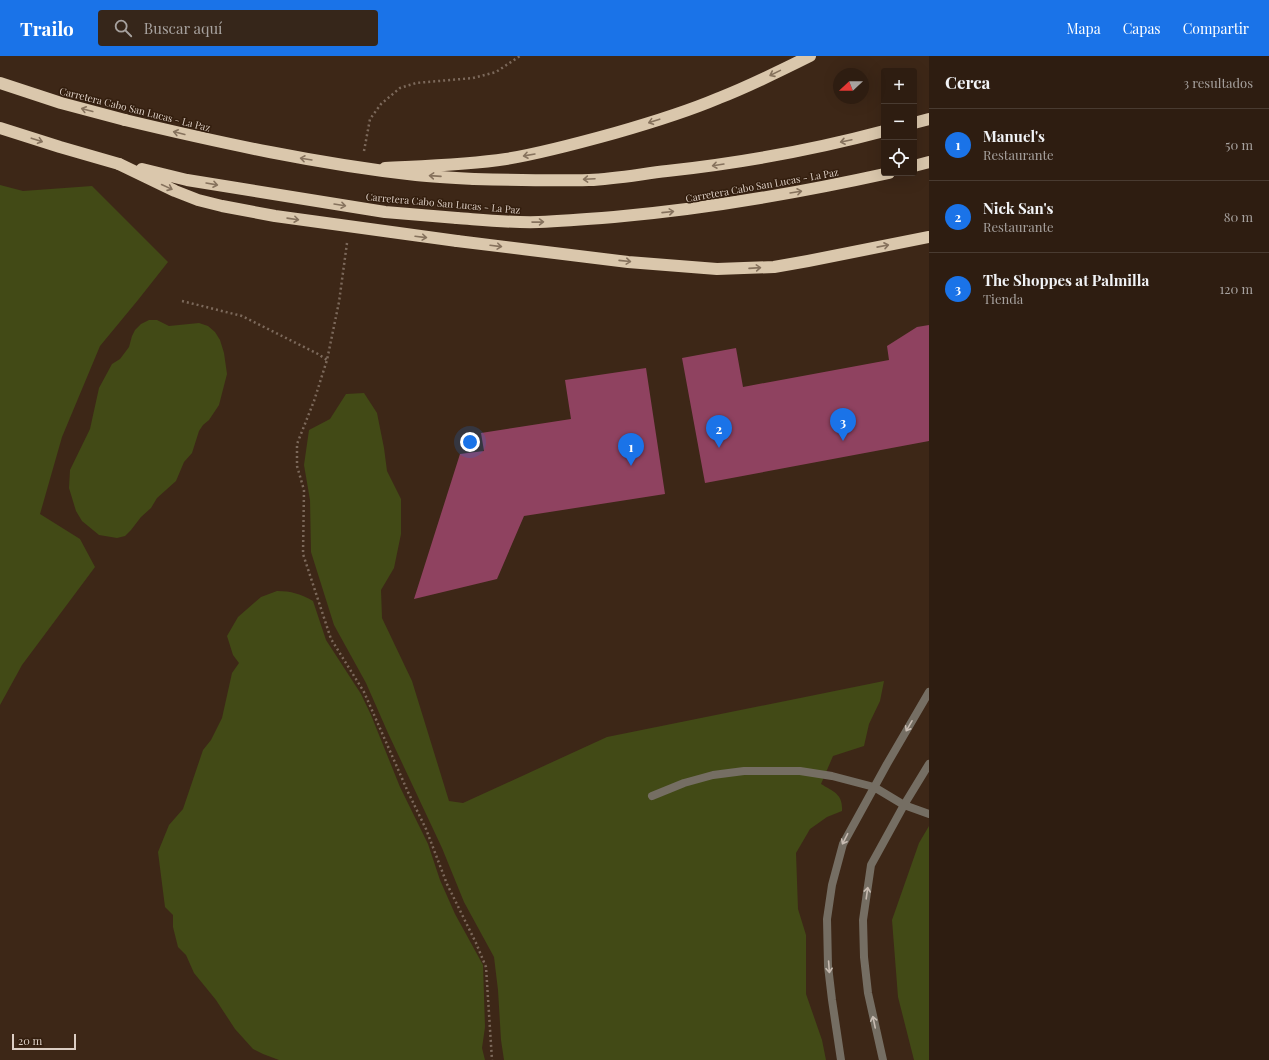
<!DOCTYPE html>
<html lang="es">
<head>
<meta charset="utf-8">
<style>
	:root { --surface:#2e1d11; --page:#36261a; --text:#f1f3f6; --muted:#a7a29f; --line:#493b31; --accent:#1a73e8 }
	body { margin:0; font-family:"Playfair Display",serif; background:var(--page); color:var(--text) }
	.controls { position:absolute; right:12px; top:12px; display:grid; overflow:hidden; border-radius:4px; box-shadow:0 4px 16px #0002 }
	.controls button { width:36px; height:36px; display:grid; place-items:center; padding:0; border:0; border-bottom:1px solid var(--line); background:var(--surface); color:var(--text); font:20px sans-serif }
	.compass { position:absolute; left:833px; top:12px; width:36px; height:36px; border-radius:50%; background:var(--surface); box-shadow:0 4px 16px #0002; rotate:248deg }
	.scale { position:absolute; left:12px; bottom:10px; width:64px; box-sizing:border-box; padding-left:4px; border:2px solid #dccec4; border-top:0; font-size:11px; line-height:14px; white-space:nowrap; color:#dccec4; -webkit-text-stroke:3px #331e0e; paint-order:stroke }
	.you { position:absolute; left:470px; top:386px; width:14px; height:14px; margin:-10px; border:3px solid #fff; border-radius:50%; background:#1a73e8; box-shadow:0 0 0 6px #1a73e833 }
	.badge { display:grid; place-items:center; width:26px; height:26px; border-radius:50%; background:var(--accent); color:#fff; font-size:13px; font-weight:700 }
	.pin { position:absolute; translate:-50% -33px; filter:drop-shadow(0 1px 2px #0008) }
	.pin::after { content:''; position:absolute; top:21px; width:14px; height:12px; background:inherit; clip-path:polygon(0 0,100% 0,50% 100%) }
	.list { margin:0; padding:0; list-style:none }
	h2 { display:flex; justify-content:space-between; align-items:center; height:52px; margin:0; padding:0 16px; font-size:17px }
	h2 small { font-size:13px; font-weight:400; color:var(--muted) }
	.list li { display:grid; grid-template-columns:26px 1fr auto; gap:12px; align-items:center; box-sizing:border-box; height:72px; padding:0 16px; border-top:1px solid var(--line) }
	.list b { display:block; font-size:15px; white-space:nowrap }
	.list p { margin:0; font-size:13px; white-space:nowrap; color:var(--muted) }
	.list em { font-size:13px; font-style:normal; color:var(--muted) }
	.icon { flex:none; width:22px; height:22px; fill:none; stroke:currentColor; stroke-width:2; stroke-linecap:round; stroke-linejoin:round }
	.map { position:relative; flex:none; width:929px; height:1004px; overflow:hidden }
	header { display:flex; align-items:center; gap:24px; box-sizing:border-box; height:56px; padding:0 20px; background:var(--accent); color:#fff }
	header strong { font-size:19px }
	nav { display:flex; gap:22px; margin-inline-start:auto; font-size:14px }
	.search { width:280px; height:36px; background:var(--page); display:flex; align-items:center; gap:10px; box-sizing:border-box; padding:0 14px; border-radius:4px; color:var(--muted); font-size:15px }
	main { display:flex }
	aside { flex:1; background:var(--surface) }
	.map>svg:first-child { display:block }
	.green { fill:#424a16 }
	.building { fill:#8f4260 }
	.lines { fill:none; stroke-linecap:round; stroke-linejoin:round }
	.path { stroke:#7c695b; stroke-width:2.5; stroke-dasharray:2 3; stroke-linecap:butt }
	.lane { stroke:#756e63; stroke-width:8 }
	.street { stroke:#756e63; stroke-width:8 }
	.highway { stroke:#dac7ac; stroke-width:12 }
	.highway-bridge { stroke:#dac7ac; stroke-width:12 }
	.oneway { stroke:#86725d }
	.oneway2 { stroke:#c7bbb1 }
	.labels { text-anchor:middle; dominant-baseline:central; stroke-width:3; stroke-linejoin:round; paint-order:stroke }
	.street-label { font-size:10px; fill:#dccec4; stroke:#331e0e }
</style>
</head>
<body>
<header>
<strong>Trailo</strong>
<div class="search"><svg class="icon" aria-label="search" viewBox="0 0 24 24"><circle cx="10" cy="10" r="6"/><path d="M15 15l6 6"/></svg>Buscar aquí</div>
<nav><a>Mapa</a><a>Capas</a><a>Compartir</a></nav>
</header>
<main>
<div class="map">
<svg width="929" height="1004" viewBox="0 0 929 1004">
	<rect width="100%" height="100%" fill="#3d2717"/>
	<path class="green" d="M0 129 23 135 92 130 168 206 138 244 100 290 62 381 40 458 80 483 95 511 22 609 0 649Z
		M149 264H157L169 270 199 267 208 270 215 276 220 284 224 297 227 318 219 349 209 364 203 369 199 375 192 397 184 406 176 425 157 442 151 452 141 461 131 474 125 480 117 482 99 479 82 465 76 455 69 432 70 414 90 373 99 332 112 308 120 303 129 291 132 280 135 274 141 268Z
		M364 337 377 357 384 392 387 415 401 443V478L394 512 381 534 382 562 412 625 449 745 463 747 607 681 884 625 880 645 869 668 864 690 833 700 821 728C834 736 843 738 842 755L827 761 810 773 796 797 798 853 806 879V938L822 984 826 1004H504L501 984 498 934 494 901 464 846 442 792 388 677 366 627 334 569 311 496 310 444 304 409 309 374 330 363 346 338Z
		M277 535C291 535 301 538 313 545L326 584 361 638 371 659 400 731 428 788 440 824 455 858 483 909 485 971 482 992 485 1004H279L263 998 253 993 235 973 216 944 194 917 186 899 178 891 173 871V859L165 851 158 796 169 769 183 753 203 694 211 684 222 662 232 617 239 607 233 599 227 580 238 561 261 541Z
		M929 770V1004H914L898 941 892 864 919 787Z"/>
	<path class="building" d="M929 269V385L705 427 682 302 736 292 743 331 889 304 887 290 917 271Z
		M646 312 665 438 524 460 497 523 414 543 460 398 484 395 481 377 571 363 565 324Z"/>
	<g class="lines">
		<path class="path" d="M364 95 370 63 381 48 400 32 416 27 473 22 496 16 520 0
			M347 187 339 246 327 304 314 345 297 388V410L304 434 303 498 331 583 364 636 408 736 426 773 447 828 476 887 486 911 492 1004
			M182 245 242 260 318 298 327 304"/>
		<path class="lane" d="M652 740 684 727 713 719 744 715H800L832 720 874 731"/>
		<path class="street" d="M874 731 904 749 929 758
			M841 1004 832 944 828 910 827 863 832 829 843 788 887 708 929 636
			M883 1004 868 937 864 901 863 864 871 809 904 749 929 708"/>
		<path class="highway" d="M0 27 61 47 125 64
			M914 67 929 63
			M0 72 60 91 119 108
			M914 110 929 106
			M385 112C425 110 466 109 506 103 543 97 579 87 615 77 650 67 686 56 719 42 750 30 780 15 810 0
			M474 123C512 124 550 125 589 124 615 123 641 118 667 115 740 107 813 94 884 75
			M457 162C484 164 512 167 539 166 564 165 589 163 614 161 707 153 798 137 889 117
			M457 185 628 206 717 213 774 211 808 205 929 181"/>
		<path class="highway-bridge" d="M125 64C221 87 318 108 416 119 435 121 454 122 474 123
			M119 108 175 135 198 144 222 150 275 160 457 185
			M142 113 187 124 385 156 457 162"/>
	</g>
	<defs><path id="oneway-shaft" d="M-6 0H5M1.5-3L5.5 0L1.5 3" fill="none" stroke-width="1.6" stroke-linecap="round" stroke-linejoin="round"/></defs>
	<g class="oneway">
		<use href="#oneway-shaft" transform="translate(775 17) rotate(154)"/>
		<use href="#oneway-shaft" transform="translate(87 54) rotate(-165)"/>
		<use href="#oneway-shaft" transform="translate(654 65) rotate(162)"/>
		<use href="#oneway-shaft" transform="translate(179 77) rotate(-166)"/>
		<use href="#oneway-shaft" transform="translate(37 84) rotate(18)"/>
		<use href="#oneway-shaft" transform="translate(846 85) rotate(168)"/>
		<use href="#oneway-shaft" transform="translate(529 99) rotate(170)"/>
		<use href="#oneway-shaft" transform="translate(306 103) rotate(-171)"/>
		<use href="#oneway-shaft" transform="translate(718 109) rotate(171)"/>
		<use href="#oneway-shaft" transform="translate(435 120) rotate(-176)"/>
		<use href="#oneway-shaft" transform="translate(589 123) rotate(177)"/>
		<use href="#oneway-shaft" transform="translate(212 128) rotate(10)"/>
		<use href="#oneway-shaft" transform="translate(167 131) rotate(25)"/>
		<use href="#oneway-shaft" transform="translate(796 136) rotate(-9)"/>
		<use href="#oneway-shaft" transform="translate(340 149) rotate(9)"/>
		<use href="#oneway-shaft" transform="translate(668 156) rotate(-6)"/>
		<use href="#oneway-shaft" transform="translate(293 163) rotate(8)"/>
		<use href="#oneway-shaft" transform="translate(538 166) rotate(-1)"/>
		<use href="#oneway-shaft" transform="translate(421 181) rotate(7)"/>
		<use href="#oneway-shaft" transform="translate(496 190) rotate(7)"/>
		<use href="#oneway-shaft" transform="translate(883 190) rotate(-11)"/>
		<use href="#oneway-shaft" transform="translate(625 205) rotate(6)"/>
		<use href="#oneway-shaft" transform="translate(755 212) rotate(-4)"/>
	</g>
	<g class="oneway2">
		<use href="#oneway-shaft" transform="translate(909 670) rotate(120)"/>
		<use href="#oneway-shaft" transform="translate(845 783) rotate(117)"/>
		<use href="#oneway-shaft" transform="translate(867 837) rotate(-82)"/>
		<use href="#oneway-shaft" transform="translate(829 911) rotate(86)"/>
		<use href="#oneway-shaft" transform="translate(874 966) rotate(-102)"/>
	</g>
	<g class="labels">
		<g class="street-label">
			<text transform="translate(135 53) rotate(14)">Carretera Cabo San Lucas - La Paz</text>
			<text transform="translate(762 129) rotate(-10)">Carretera Cabo San Lucas - La Paz</text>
			<text transform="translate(443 147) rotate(5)">Carretera Cabo San Lucas - La Paz</text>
		</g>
	</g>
</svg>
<div class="controls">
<button>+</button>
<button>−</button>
<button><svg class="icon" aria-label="locate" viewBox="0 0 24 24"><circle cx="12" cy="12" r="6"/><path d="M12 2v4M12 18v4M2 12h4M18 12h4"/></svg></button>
</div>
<svg class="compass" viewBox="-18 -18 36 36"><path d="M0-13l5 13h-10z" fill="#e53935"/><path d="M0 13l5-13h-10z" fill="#a7a29f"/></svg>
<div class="scale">20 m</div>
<div class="you"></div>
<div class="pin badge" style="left:631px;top:410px">1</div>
<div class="pin badge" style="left:719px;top:392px">2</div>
<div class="pin badge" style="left:843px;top:385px">3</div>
</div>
<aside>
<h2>Cerca<small>3 resultados</small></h2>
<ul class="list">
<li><span class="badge">1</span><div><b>Manuel's</b><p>Restaurante</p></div><em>50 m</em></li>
<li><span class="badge">2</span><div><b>Nick San's</b><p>Restaurante</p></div><em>80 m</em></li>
<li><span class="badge">3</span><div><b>The Shoppes at Palmilla</b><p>Tienda</p></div><em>120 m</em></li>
</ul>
</aside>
</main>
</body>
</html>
